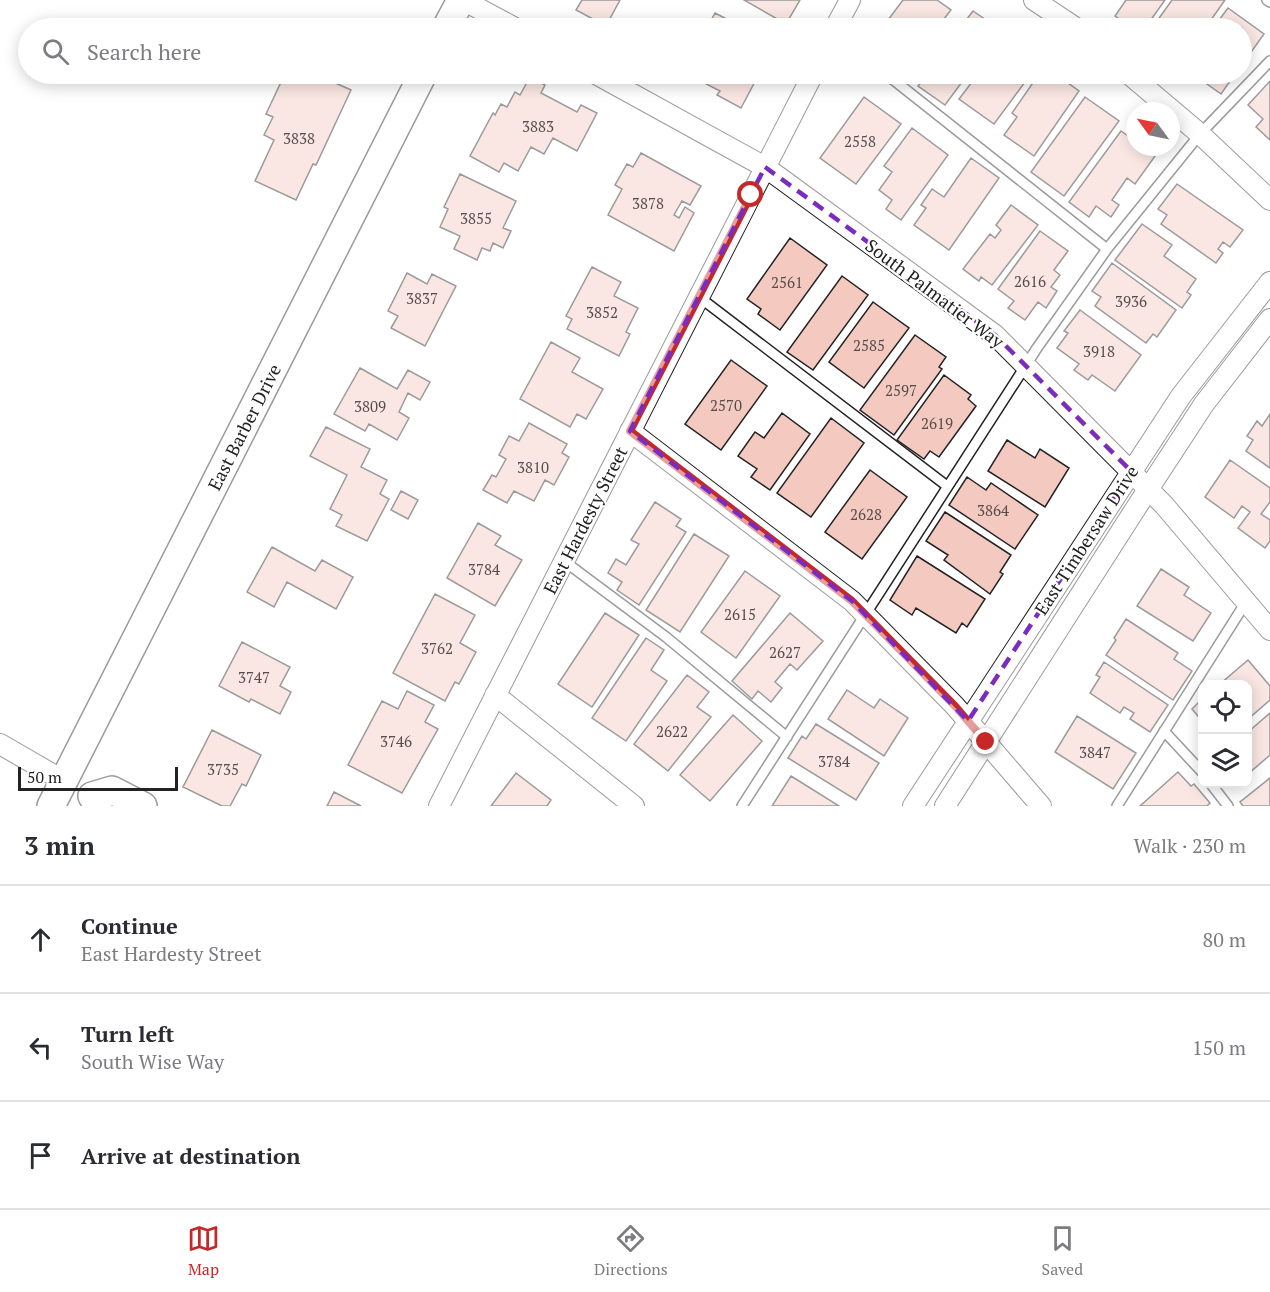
<!DOCTYPE html>
<html lang="en">
<head>
<meta charset="utf-8">
<style>
	:root { --surface:#fff; --page:#f7f7f7; --text:#2b2b33; --muted:#7c7c81; --line:#e1e1e2; --accent:#c62828 }
	body { margin:0; font-family:"PT Serif",serif; background:var(--page); color:var(--text) }
	.controls { position:absolute; right:18px; bottom:18px; display:grid; overflow:hidden; border-radius:12px; box-shadow:0 3px 15px #0003 }
	.controls button { width:54px; height:54px; display:grid; place-items:center; padding:0; border:0; border-bottom:2px solid var(--line); background:var(--surface); color:var(--text); font:30px sans-serif }
	.compass { position:absolute; left:1126px; top:102px; width:54px; height:54px; border-radius:50%; background:var(--surface); box-shadow:0 3px 15px #0003; rotate:303deg }
	.scale { position:absolute; left:18px; bottom:15px; width:160px; box-sizing:border-box; padding-left:6px; border:3px solid #222; border-top:0; font-size:16px; line-height:21px; white-space:nowrap; color:#222; -webkit-text-stroke:4px #fff; paint-order:stroke }
	.stop { position:absolute; width:18px; height:18px; margin:-14px; border:4px solid #c62828; border-radius:50%; background:#fff }
	.stop.end { background:#c62828; border-color:#fff; box-shadow:0 2px 6px #0008 }
	.list { margin:0; padding:0; list-style:none }
	h2 { display:flex; justify-content:space-between; align-items:center; height:78px; margin:0; padding:0 24px; font-size:26px }
	h2 small { font-size:20px; font-weight:400; color:var(--muted) }
	.list li { display:grid; grid-template-columns:39px 1fr auto; gap:18px; align-items:center; box-sizing:border-box; height:108px; padding:0 24px; border-top:2px solid var(--line) }
	.list b { display:block; font-size:22px; white-space:nowrap }
	.list p { margin:0; font-size:20px; white-space:nowrap; color:var(--muted) }
	.list em { font-size:20px; font-style:normal; color:var(--muted) }
	.icon { flex:none; width:33px; height:33px; fill:none; stroke:currentColor; stroke-width:2; stroke-linecap:round; stroke-linejoin:round }
	.map { position:relative; flex:none; width:1270px; height:806px; overflow:hidden }
	.search { position:absolute; background:var(--surface); box-shadow:0 3px 15px #0003; left:18px; right:18px; top:18px; height:66px; display:flex; align-items:center; gap:15px; box-sizing:border-box; padding:0 21px; border-radius:33px; color:var(--muted); font-size:22px }
	.sheet { height:402px; background:var(--surface) }
	nav { display:flex; justify-content:space-around; align-items:center; box-sizing:border-box; height:84px; border-top:2px solid var(--line); background:var(--surface); font-size:16px; color:var(--muted) }
	nav a { display:grid; justify-items:center; gap:3px }
	nav .on { color:var(--accent) }
	.map>svg:first-child { display:block }
	.building { fill:#f3c9c0; stroke:#222; stroke-width:1.5 }
	.lines { fill:none; stroke-linecap:round; stroke-linejoin:round }
	.lane-casing { stroke:#222; stroke-width:12 }
	.street-casing { stroke:#222; stroke-width:22 }
	.secondary-casing { stroke:#222; stroke-width:30 }
	.lane { stroke:#fff; stroke-width:9 }
	.street { stroke:#fff; stroke-width:20 }
	.secondary { stroke:#fff; stroke-width:27 }
	.route { stroke:#c62828; stroke-width:8 }
	.marked { fill:none; stroke:#7b2cbf; stroke-width:4.5; stroke-dasharray:12 8; stroke-linejoin:round }
	.labels { text-anchor:middle; dominant-baseline:central; stroke-width:4.5; stroke-linejoin:round; paint-order:stroke }
	.number-label { font-size:15px; fill:#564c4a }
	.street-label { font-size:18px; fill:#222; stroke:#fff }
</style>
</head>
<body>
<div class="map">
<svg width="1270" height="806" viewBox="0 0 1270 806">
	<rect width="100%" height="100%" fill="#fff"/>
	<path class="building" d="M582 0H620L606 26 576 10Z
		M744 0H800L786 24Z
		M903 0H937L951 10 937 28H882Z
		M1126 0H1165L1145 28H1133L1115 16Z
		M1172 0H1225L1206 27 1197 21 1191 28H1152Z
		M1228 8 1264 34 1242 65V28H1213Z
		M973 11 998 28H960Z
		M715 13 744 28H707Z
		M272 74H315L351 90 316 165 313 164 296 200 255 181 274 140 264 135 273 117 266 114 281 82 271 77Z
		M687 74H759L741 108 717 95 720 91Z
		M928 74H968L945 105 918 86Z
		M978 74H1031L994 124 959 99Z
		M1039 74H1061L1066 77 1064 80 1079 91 1034 156 1004 135 1017 117 1012 113Z
		M1193 74H1235L1221 94Z
		M530 77 545 85 541 93 577 112 581 105 597 113 577 151 553 138 544 154 531 147 518 171 504 163 499 172 470 156 493 113 495 115 501 104 507 107 515 92 520 95Z
		M1270 81V140L1256 127 1263 119 1248 105Z
		M864 97 901 124 856 184 820 158Z
		M1085 97 1119 121 1064 196 1031 172Z
		M912 128 948 155 901 220 886 209 892 200 879 190 892 172 884 166Z
		M1121 131 1131 138 1133 134 1135 136V147H1151L1158 152 1135 184 1127 178 1112 200 1119 205 1111 217 1096 206 1089 217 1069 202Z
		M641 153 701 186 690 205 682 201 674 215 679 218 685 207 694 213 674 251 608 215 622 189 615 185 627 164 633 167Z
		M971 158 999 178 949 250 914 225 926 208 921 205 932 189 944 197Z
		M460 174 516 201 503 228 511 231 503 248 493 243 490 251 482 248 477 260 454 249 460 236 440 227 448 209 444 207Z
		M1177 184 1243 230 1230 247 1223 242 1218 249 1223 253 1216 263 1161 224 1167 215 1158 209Z
		M1011 205 1038 225 992 285 981 277 979 281 963 269 990 234 995 238 1001 230 996 225Z
		M1142 224 1172 245 1164 256 1196 279 1187 292 1191 295 1182 308 1115 260Z
		M1040 231 1068 251 1054 270 1060 275 1051 287 1057 291 1046 308 1038 302 1025 320 1008 308 1014 301 998 289Z
		M790 238 827 265 780 330 758 314 761 309 747 299Z
		M1112 263 1176 310 1157 337 1153 334 1146 343 1095 306 1101 297 1092 291Z
		M592 267 621 282 614 296 638 308 626 332 630 334 619 356 567 329 572 319 566 316Z
		M407 273 427 284 432 274 456 286 425 346 391 328 398 316 388 311Z
		M842 276 868 295 813 370 787 352Z
		M873 302 909 328 864 388 829 362Z
		M1080 310 1141 355 1115 391 1092 375 1088 380 1074 370 1079 364 1057 348 1068 333 1064 331Z
		M915 335 946 357 939 367 942 369 894 435 860 410Z
		M551 342 580 358 572 372 603 389 586 419 577 414 570 427 520 399Z
		M731 360 767 386 721 450 685 424Z
		M360 368 397 389 408 370 430 382 420 400 408 393 399 412 409 418 397 440 369 424 365 431 334 414Z
		M944 375 971 395 968 399 976 406 939 457 930 451 924 459 897 440Z
		M782 413 810 434 770 490 751 477 757 469 738 456 755 432 764 438Z
		M1270 414V468L1246 451 1253 440 1247 436 1257 421 1262 426Z
		M831 418 864 443 811 517 777 493Z
		M529 423 567 444 562 453 569 457 554 485 545 480 534 501 514 491 507 503 483 490 492 475 496 477 506 459 499 455 509 436 519 441Z
		M326 427 370 449 361 467 387 480 380 494 389 499 367 541 336 526 342 515 330 509 347 475 310 456Z
		M1007 440 1035 458 1040 449 1069 468 1045 507 988 471Z
		M1230 460 1270 488V502L1261 514 1270 520V541L1265 548 1238 528 1250 512 1242 506 1234 518 1205 497Z
		M870 470 907 497 862 559 825 532Z
		M967 477 986 490 991 483 1038 515 1015 549 949 505Z
		M401 491 418 500 408 519 391 510Z
		M655 502 681 519 676 526 686 532 639 605 617 590 622 582 608 573 616 559 626 565 639 544 631 540Z
		M945 512 1011 555 1000 572 1003 574 990 594 944 560 948 555 926 541Z
		M478 523 501 536 495 545 522 560 495 606 447 578Z
		M694 534 729 556 680 632 646 610Z
		M272 547 315 571 322 560 353 577 336 609 287 582 274 607 247 592Z
		M917 556 985 599 967 627 962 623 956 633 916 608 912 615 890 600Z
		M1161 569 1189 587 1184 595 1211 613 1193 641 1137 606Z
		M745 571 780 596 736 658 701 632Z
		M435 594 475 615 460 643 476 652 459 684 455 682 445 701 393 673Z
		M605 613 639 635 592 707 558 684Z
		M790 613 823 641 797 670 790 664 775 682 782 688 771 702 758 691 752 699 732 681Z
		M1126 619 1178 653 1174 659 1192 671 1173 700 1106 655 1116 640 1114 638Z
		M646 638 664 650 651 670 667 681 626 741 592 718Z
		M242 642 290 667 280 686 291 692 280 714 251 699 249 702 219 686Z
		M1248 660 1270 686V700L1248 719V684H1220Z
		M1104 662 1168 705 1150 732 1130 719 1134 713 1124 707 1120 713 1090 693 1100 677 1096 675Z
		M687 675 709 692 697 707 711 717 668 771 634 744Z
		M847 690 874 708 880 699 908 718 884 756 828 719Z
		M407 691 434 705 425 722 438 729 402 793 348 765 382 701 398 709Z
		M1202 699V721L1192 709Z
		M1270 713V755L1248 774V732Z
		M733 715 762 741 710 801 680 775Z
		M1077 716 1136 753 1113 789 1055 752Z
		M816 724 879 763 856 800 788 758 802 736 806 739Z
		M212 730 261 755 246 786 242 784 230 806H222L183 787Z
		M1178 772 1191 786 1194 784 1210 803 1207 806H1140Z
		M516 773 551 800 547 806H491Z
		M791 776 839 806H772Z
		M1270 778V806H1243L1240 802Z
		M334 792 361 806H327Z"/>
	<g class="lines">
		<g class="lane-casing">
			<path id="lane" d="M1267 0 1270 2
				M886 74 1107 249
				M699 297 947 486
				M564 561 666 637 787 737
				M1164 731 1202 772
				M1211 784 1228 806
				M742 806 1037 348 1107 249 1200 134 1270 61
				M1117 806 1246 602"/>
		</g>
		<g class="street-casing">
			<path id="street" d="M463 0 515 28
				M1034 0 1076 28
				M835 28 850 0
				M596 74 765 167 995 335 1164 505 1270 630
				M1129 74 1200 134 1270 200
				M630 431 852 601 955 706 1041 806
				M495 695 634 806
				M0 744 64 781
				M439 806 813 74
				M913 806 1181 396 1270 282
				M945 806 1134 511 1204 404 1270 319"/>
		</g>
		<g class="secondary-casing">
			<path id="secondary" d="M446 28 461 0
				M51 806 423 74
				M98 806 92 796 112 790 143 806"/>
		</g>
		<use href="#lane" class="lane"/>
		<use href="#street" class="street"/>
		<use href="#secondary" class="secondary"/>
	</g>
	<g class="lines">
		<path class="route" d="M751 195 630 431 852 601 955 706 986 742"/>
	</g>
	<path d="M0 0H1270V806H0ZM765 167 995 335 1131 471 968 721 852 601 630 431Z" fill="#fff" fill-opacity=".55" fill-rule="evenodd"/>
	<path class="marked" d="M765 167 995 335 1131 471 968 721 852 601 630 431Z"/>
	<g class="labels">
		<g class="number-label">
			<text x="538" y="126">3883</text>
			<text x="299" y="138">3838</text>
			<text x="860" y="141">2558</text>
			<text x="648" y="203">3878</text>
			<text x="476" y="218">3855</text>
			<text x="1030" y="281">2616</text>
			<text x="787" y="282">2561</text>
			<text x="422" y="298">3837</text>
			<text x="1131" y="301">3936</text>
			<text x="602" y="312">3852</text>
			<text x="869" y="345">2585</text>
			<text x="1099" y="351">3918</text>
			<text x="901" y="390">2597</text>
			<text x="726" y="405">2570</text>
			<text x="370" y="406">3809</text>
			<text x="937" y="423">2619</text>
			<text x="533" y="467">3810</text>
			<text x="993" y="510">3864</text>
			<text x="866" y="514">2628</text>
			<text x="484" y="569">3784</text>
			<text x="740" y="614">2615</text>
			<text x="437" y="648">3762</text>
			<text x="785" y="652">2627</text>
			<text x="254" y="677">3747</text>
			<text x="672" y="731">2622</text>
			<text x="396" y="741">3746</text>
			<text x="1095" y="752">3847</text>
			<text x="834" y="761">3784</text>
			<text x="223" y="769">3735</text>
		</g>
		<g class="street-label">
			<text transform="translate(935 293) rotate(37)">South Palmatier Way</text>
			<text transform="translate(244 427) rotate(-63)">East Barber Drive</text>
			<text transform="translate(585 520) rotate(-63)">East Hardesty Street</text>
			<text transform="translate(1086 540) rotate(-57)">East Timbersaw Drive</text>
		</g>
	</g>
</svg>
<div class="controls">
<button><svg class="icon" aria-label="locate" viewBox="0 0 24 24"><circle cx="12" cy="12" r="6"/><path d="M12 2v4M12 18v4M2 12h4M18 12h4"/></svg></button>
<button><svg class="icon" aria-label="layers" viewBox="0 0 24 24"><path d="M12 4l9 5-9 5-9-5zM3 14l9 5 9-5"/></svg></button>
</div>
<svg class="compass" viewBox="-18 -18 36 36"><path d="M0-13l5 13h-10z" fill="#e53935"/><path d="M0 13l5-13h-10z" fill="#7c7c81"/></svg>
<div class="scale">50 m</div>
<div class="stop" style="left:751px;top:195px"></div>
<div class="stop end" style="left:986px;top:742px"></div>
<div class="search"><svg class="icon" aria-label="search" viewBox="0 0 24 24"><circle cx="10" cy="10" r="6"/><path d="M15 15l6 6"/></svg>Search here</div>
</div>
<section class="sheet">
<h2>3 min<small>Walk · 230 m</small></h2>
<ul class="list">
<li><svg class="icon" aria-label="ahead" viewBox="0 0 24 24"><path d="M12 20V5M6 11l6-6 6 6"/></svg><div><b>Continue</b><p>East Hardesty Street</p></div><em>80 m</em></li>
<li><svg class="icon" aria-label="left" viewBox="0 0 24 24"><path d="M17 20v-9H6M10 6l-5 5 5 5"/></svg><div><b>Turn left</b><p>South Wise Way</p></div><em>150 m</em></li>
<li><svg class="icon" aria-label="arrive" viewBox="0 0 24 24"><path d="M6 21V4h12l-3 4 3 4H6"/></svg><div><b>Arrive at destination</b></div></li>
</ul>
</section>
<nav>
<a class="on"><svg class="icon" aria-label="map" viewBox="0 0 24 24"><path d="M3 6l6-2 6 2 6-2v14l-6 2-6-2-6 2zM9 4v14M15 6v14"/></svg>Map</a>
<a><svg class="icon" aria-label="directions" viewBox="0 0 24 24"><path d="M12 3l9 9-9 9-9-9zM9 14v-3h6M13 9l2 2-2 2"/></svg>Directions</a>
<a><svg class="icon" aria-label="saved" viewBox="0 0 24 24"><path d="M7 4h10v16l-5-4-5 4z"/></svg>Saved</a>
</nav>
</body>
</html>
